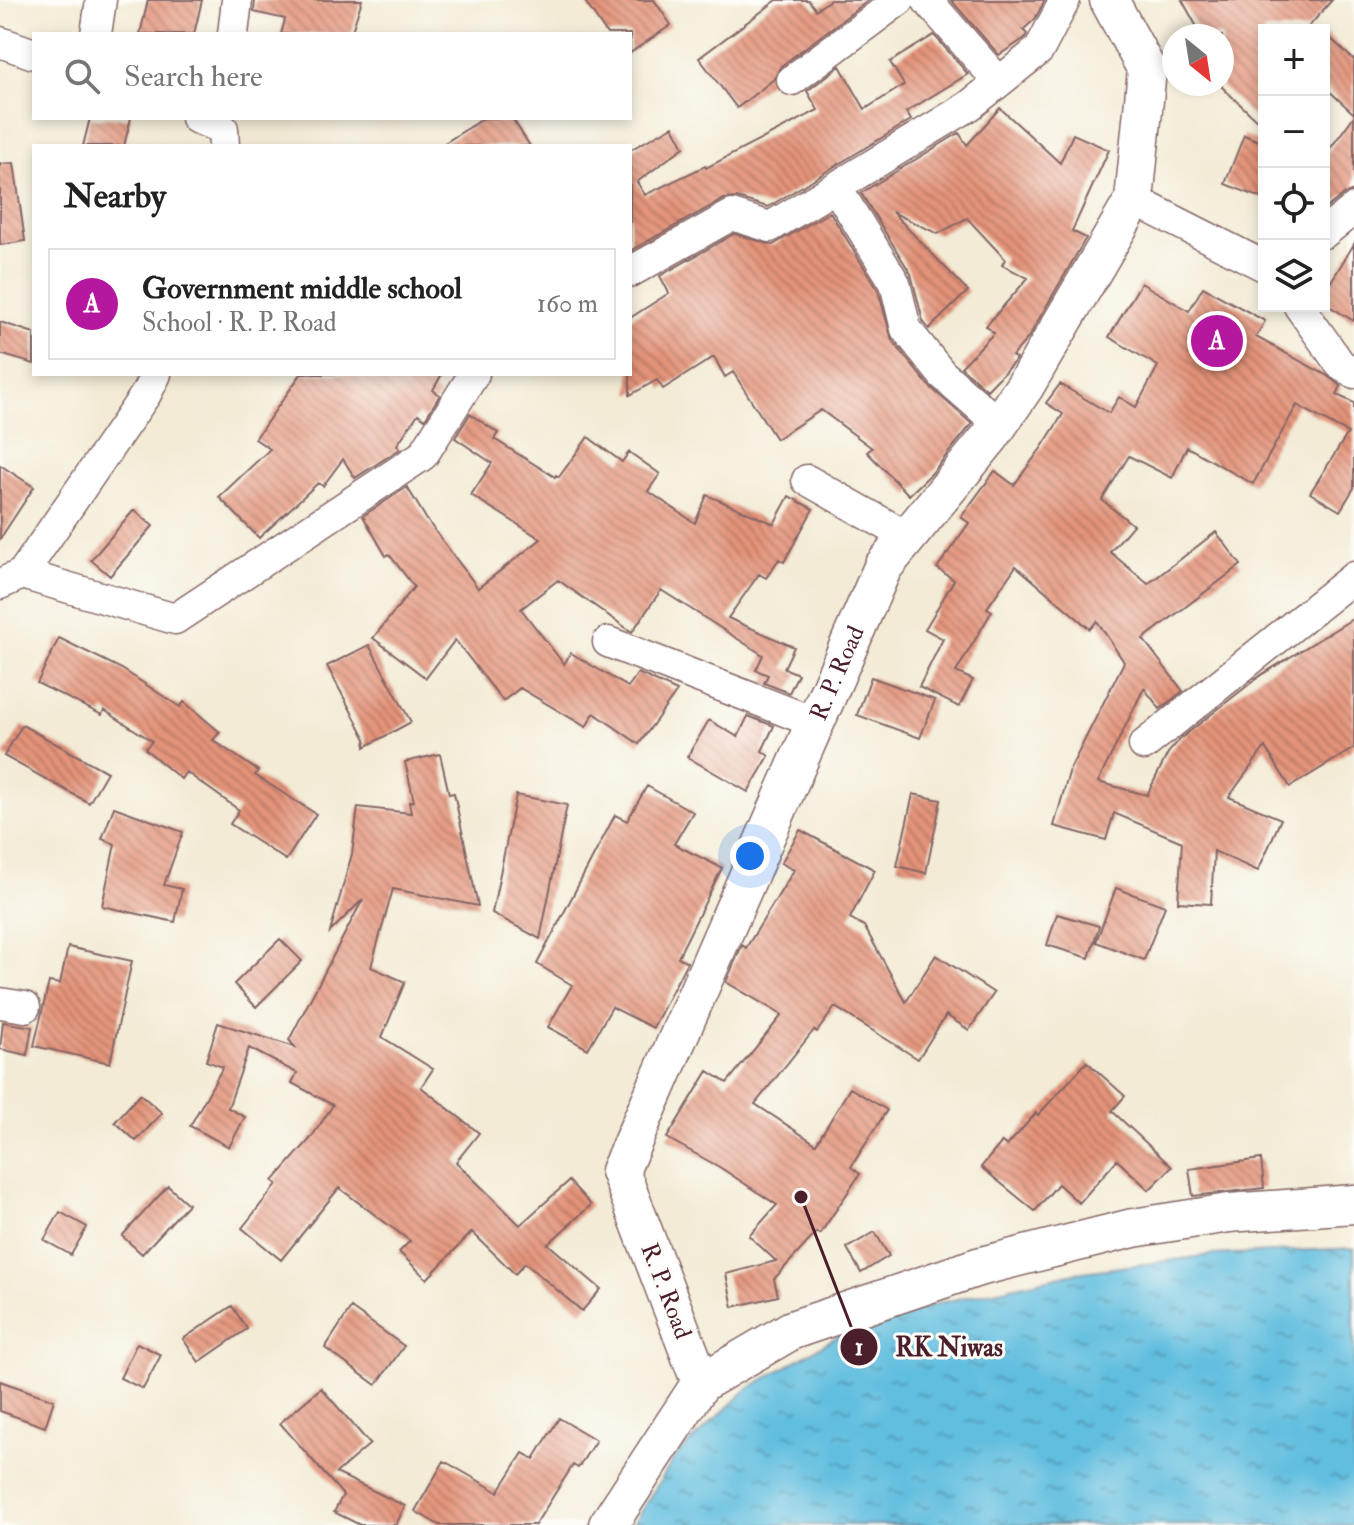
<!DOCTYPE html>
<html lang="en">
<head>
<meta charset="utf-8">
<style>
	:root { --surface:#fff; --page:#f2f2f2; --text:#222; --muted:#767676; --line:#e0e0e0; --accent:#b5179e }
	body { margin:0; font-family:"IM FELL Double Pica",serif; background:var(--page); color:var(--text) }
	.controls { position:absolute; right:24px; top:24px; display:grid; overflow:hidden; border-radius:0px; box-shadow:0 4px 12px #0003 }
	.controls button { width:72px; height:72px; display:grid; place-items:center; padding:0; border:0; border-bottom:2px solid var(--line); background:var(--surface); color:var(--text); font:40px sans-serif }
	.compass { position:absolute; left:1162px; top:24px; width:72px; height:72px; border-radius:50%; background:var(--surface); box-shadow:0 4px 12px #0003; rotate:150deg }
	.you { position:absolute; left:750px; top:856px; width:28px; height:28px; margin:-20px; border:6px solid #fff; border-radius:50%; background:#1a73e8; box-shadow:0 0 0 12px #1a73e833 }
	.badge { display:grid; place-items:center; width:52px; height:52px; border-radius:50%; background:var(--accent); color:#fff; font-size:26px; font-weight:700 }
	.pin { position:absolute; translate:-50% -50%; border:4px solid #fff; box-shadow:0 2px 8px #0006 }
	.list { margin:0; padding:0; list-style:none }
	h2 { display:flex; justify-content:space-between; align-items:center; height:104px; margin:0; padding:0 32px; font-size:34px }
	h2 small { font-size:26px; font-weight:400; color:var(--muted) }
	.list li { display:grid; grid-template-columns:52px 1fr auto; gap:24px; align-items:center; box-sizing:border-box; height:112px; margin:0 16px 16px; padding:0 16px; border:2px solid var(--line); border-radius:0px }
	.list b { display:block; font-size:30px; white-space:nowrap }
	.list p { margin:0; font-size:26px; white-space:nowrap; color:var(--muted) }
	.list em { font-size:26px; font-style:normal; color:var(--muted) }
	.icon { flex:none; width:44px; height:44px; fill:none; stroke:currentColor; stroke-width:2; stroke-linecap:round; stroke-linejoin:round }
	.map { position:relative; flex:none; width:1354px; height:1525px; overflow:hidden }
	.search { position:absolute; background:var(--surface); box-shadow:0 4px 12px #0003; left:32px; top:32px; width:600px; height:88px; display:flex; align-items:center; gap:20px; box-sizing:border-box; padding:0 28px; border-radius:0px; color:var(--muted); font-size:30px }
	.panel { position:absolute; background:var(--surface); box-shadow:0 4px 12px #0003; left:32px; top:144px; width:600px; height:232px; border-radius:0px }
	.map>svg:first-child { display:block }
	.water { fill:url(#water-ripples); stroke:#566e85; stroke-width:2 }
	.building { fill:url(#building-back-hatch) }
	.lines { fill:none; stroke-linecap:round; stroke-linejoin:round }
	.minor-casing { stroke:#856666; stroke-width:33 }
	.tertiary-casing { stroke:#856666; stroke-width:41 }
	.minor { stroke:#fff; stroke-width:30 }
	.tertiary { stroke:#fff; stroke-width:38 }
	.labels { text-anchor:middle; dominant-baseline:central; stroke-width:6; stroke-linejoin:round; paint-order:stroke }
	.street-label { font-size:24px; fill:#4a1f2b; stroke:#fdfcf7 }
	.leader { fill:none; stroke:#4a1f2b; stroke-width:3 }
	.callout-dot { fill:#4a1f2b; stroke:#fdfcf7; stroke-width:3 }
	.mark-label { font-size:24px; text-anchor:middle; font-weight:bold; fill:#fff }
	.callout-label { font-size:26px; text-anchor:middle; font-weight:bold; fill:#4a1f2b; stroke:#fdfcf7; stroke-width:6; stroke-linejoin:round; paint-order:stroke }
</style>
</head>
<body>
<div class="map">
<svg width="1354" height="1525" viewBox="0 0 1354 1525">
	<defs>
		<pattern id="water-ripples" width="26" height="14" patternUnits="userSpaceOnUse" patternTransform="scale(2)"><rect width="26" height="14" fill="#61bedf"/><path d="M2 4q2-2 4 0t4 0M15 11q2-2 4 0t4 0" fill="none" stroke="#529ab5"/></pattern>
		<pattern id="building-back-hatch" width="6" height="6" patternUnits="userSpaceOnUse" patternTransform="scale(2)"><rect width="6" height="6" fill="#e39379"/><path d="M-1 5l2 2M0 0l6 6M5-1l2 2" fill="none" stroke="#ba7763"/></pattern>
	</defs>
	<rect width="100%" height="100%" fill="#fdfcf7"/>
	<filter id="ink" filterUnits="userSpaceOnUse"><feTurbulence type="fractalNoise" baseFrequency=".0125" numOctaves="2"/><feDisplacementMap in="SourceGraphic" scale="16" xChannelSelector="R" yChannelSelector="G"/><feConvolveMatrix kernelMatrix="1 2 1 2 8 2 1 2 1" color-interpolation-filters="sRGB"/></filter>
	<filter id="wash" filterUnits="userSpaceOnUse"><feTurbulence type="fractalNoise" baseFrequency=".006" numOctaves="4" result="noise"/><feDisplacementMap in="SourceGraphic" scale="32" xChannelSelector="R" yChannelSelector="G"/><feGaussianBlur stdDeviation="1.8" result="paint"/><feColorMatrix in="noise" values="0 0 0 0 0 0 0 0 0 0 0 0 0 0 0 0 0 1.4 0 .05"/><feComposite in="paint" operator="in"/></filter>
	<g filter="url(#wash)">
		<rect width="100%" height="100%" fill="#f3ebd5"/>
		<path class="water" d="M1354 1248V1525H632L676 1456 746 1390 843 1333 939 1303 1075 1273 1212 1255Z"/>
		<g id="blocks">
			<path class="building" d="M148 0H202L194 34H140Z
				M255 0H362L351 34H281L285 19 254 12Z
				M584 0H654L671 25 630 53V34H607Z
				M777 0H808L816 10 830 0H869L781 66 774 79 737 108 699 58Z
				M951 0H1045L1035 19 1023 30 1027 34 1025 38 999 55Z
				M1182 0H1332L1306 30H1264V127L1222 87V36H1202Z
				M1324 32 1354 60V114L1324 86Z
				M934 35 968 74 906 112 911 120 768 207 737 198 724 199 630 251V150L673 126 684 147 637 182 645 195 705 166 706 168 818 110 807 91 840 66 865 109 904 85 890 62Z
				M1000 108 1060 163 1073 134 1109 150 1072 231 1086 238 1028 338 1012 356 1016 359 1012 364 987 390 961 367 994 333 986 326 1028 278 1002 265 1005 259 967 218 938 234 892 212 968 291 929 329 923 321 911 274 861 193 959 133 967 145Z
				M1354 116V191L1343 195 1325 209 1324 157Z
				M90 118H131L124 146H83Z
				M484 118H512L530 146H440Z
				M1244 135 1264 143V199L1225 184Z
				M14 163 25 241 0 245V164Z
				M830 212 878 290 892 340 928 385 972 424 932 473 909 495 867 452 872 448 821 410 776 439 733 372 725 377 714 357 663 389 657 380 630 395V318L669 293 660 276 734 234 773 245Z
				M1354 244V321L1324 303V293Z
				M1141 283 1189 311 1203 287 1265 321 1256 337 1326 375 1341 386 1337 395 1354 403V488L1340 511 1310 493 1348 433 1297 405 1253 484 1187 447 1172 478 1129 456 1102 500 1133 525 1110 552 1148 584 1216 532 1241 565 1143 639 1183 691 1160 709 1144 688 1098 782 1147 795 1168 753 1180 739 1261 675 1354 618V748L1290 787 1265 747 1229 797 1281 819 1258 871 1214 851 1211 904 1178 902 1182 842 1114 813 1106 840 1054 826 1070 769 1124 662 1097 621 1090 629 1016 566 987 608 992 611 956 672 973 680 959 707 919 687 943 639 925 629 954 580 937 568 969 523 961 517 995 471 1014 485 1042 447 1063 414 1046 403 1060 384 1109 413 1119 397 1136 407 1158 366 1109 337Z
				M0 322 34 333V364L0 354Z
				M301 374H442L433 390 440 395 425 419 418 414 397 445 400 449 355 478 343 459 323 486 318 483 259 538 219 497 270 449 255 439Z
				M470 414 498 433 494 439 555 477 556 475 559 477 588 437 622 462 629 452 660 474 648 491 695 523 707 495 774 524 789 496 813 509 784 562 779 559 766 578 759 574 728 618 794 647 784 668 798 674 789 693 764 683 768 675 756 670 763 655 661 590 632 632 558 580 521 609 564 664 571 653 628 687 638 673 677 691 639 744 594 713 586 727 520 688 503 701 455 640 426 678 373 638 414 587 389 554 386 556 363 516 407 487 427 520 478 588 541 539 471 495 492 463 455 438Z
				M0 465 34 487 0 539Z
				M134 510 153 526 110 576 91 560Z
				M59 638 122 669 180 707 184 702 220 732 213 740 258 771 255 775 316 814 286 860 230 824 239 810 186 772 181 779 145 749 152 741 104 710 102 715 37 683Z
				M369 645 411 722 365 747 366 739 327 666Z
				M871 677 935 700 920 738 857 715Z
				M748 716 774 726 762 751 769 756 748 792 687 757 709 720 738 737Z
				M22 725 107 772 89 803 4 756Z
				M440 754 449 794 454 793 478 906 393 889 371 967 405 982 382 1037 433 1069 421 1087 479 1133 456 1162 520 1225 569 1181 591 1205 548 1244 601 1289 582 1311 525 1263 515 1274 472 1232 427 1279 399 1252 410 1241 339 1188 281 1260 242 1228 277 1184 273 1181 311 1138 333 1105 292 1083 297 1073 249 1048 228 1108 245 1117 229 1147 190 1126 223 1067 206 1061 218 1023 295 1047 289 1040 363 899 330 932 352 854 358 807 411 813 409 802 414 801 405 762Z
				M647 786 693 812 674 844 722 868 678 957 687 962 653 1028 612 1007 588 1049 548 1027 572 985 537 964 615 815 627 821Z
				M913 794 941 800 926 873 897 866Z
				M516 795 567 805 540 939 492 913Z
				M114 807 183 832 164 885 182 889 175 922 102 906 115 844 102 839Z
				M800 830 875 870 850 918 864 926 906 1002 936 955 994 993 969 1030 946 1015 918 1059 835 1007 817 1032 814 1030 755 1104 816 1144 850 1088 887 1110 851 1167 860 1174 820 1234 817 1232 774 1279 778 1296 733 1307 726 1274 776 1261 749 1236 777 1205 721 1168 667 1138 708 1071 727 1083 782 1015 726 982 742 945 746 948 794 870 781 863Z
				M1116 888 1165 906 1144 960 1096 942Z
				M1057 914 1099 926 1089 958 1047 945Z
				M280 939 302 961 256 1007 234 984Z
				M68 947 132 961 110 1063 34 1046 49 982 60 984Z
				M3 1022 32 1027 27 1055 0 1049Z
				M1087 1062 1125 1096 1112 1111 1172 1167 1149 1190 1117 1160 1079 1203 1058 1184 1035 1211 981 1167 1002 1142 1007 1146 1036 1113 1038 1115Z
				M140 1094 162 1113 136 1141 115 1122Z
				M1261 1159 1264 1188 1193 1196 1189 1169Z
				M168 1186 188 1204 142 1254 122 1236Z
				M60 1212 87 1227 71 1255 44 1240Z
				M875 1232 889 1256 861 1273 847 1248Z
				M232 1306 247 1329 199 1362 183 1339Z
				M351 1308 404 1346 376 1385 325 1348Z
				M137 1343 161 1355 143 1389 120 1378Z
				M0 1381 54 1400 45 1427 0 1411Z
				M321 1388 370 1444 336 1473 405 1506 396 1525H360L334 1512 343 1495 280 1423Z
				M559 1418 596 1440 578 1468 573 1465 535 1525H439L415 1511 444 1461 498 1492 523 1453 534 1459Z"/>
		</g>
	</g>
	<g filter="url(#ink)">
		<use href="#blocks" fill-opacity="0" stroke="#856666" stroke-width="2"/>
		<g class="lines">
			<g class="minor-casing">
				<path id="minor" d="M927 0 999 82
					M96 34 101 0
					M233 34 237 0
					M0 42 34 54
					M792 80 899 0
					M196 118 223 129 224 146
					M836 187 895 283 906 329 942 374 999 424
					M1134 200 1264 266
					M1324 233 1354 209
					M630 272 732 215 770 227 969 106 1039 50 1065 0
					M1299 306 1340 364 1354 373
					M807 480 908 537
					M22 574 146 394 156 374
					M0 584 22 574 175 619 423 455 474 374
					M608 642 816 723
					M1144 745 1354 577
					M0 1003 25 1007"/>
			</g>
			<g class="tertiary-casing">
				<g id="tertiary">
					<path id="s1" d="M701 1383 620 1171 883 567 990 437 1025 386 1134 200 1147 70 1109 0"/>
					<path d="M608 1525 701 1383 792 1330 978 1267 1133 1228 1229 1213 1354 1204"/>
				</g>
			</g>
			<use href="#minor" class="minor"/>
			<use href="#tertiary" class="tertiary"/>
		</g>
	</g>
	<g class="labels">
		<g class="street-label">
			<text stroke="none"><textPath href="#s1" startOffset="770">R. P. Road</textPath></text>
			<text transform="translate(666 1291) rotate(69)">R. P. Road</text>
		</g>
	</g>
	<path class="leader" d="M801 1197L859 1347"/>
	<g class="callout-dot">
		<circle cx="801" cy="1197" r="8"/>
		<circle cx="859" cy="1347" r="20"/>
	</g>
	<g class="mark-label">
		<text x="859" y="1355">1</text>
	</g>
	<g class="callout-label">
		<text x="949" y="1356">RK Niwas</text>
	</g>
</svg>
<div class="controls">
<button>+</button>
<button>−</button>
<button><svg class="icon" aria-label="locate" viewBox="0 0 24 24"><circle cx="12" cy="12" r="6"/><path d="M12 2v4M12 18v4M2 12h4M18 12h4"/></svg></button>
<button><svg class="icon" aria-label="layers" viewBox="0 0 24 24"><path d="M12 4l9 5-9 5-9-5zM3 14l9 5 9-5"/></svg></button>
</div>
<svg class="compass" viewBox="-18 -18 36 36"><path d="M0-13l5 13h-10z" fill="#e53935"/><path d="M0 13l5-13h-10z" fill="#767676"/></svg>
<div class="you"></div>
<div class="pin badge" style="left:1217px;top:341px">A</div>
<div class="search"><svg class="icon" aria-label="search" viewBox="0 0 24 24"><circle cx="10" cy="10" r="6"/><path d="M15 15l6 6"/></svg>Search here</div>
<section class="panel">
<h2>Nearby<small></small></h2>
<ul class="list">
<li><span class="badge">A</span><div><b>Government middle school</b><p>School · R. P. Road</p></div><em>160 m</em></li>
</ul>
</section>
</div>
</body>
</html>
